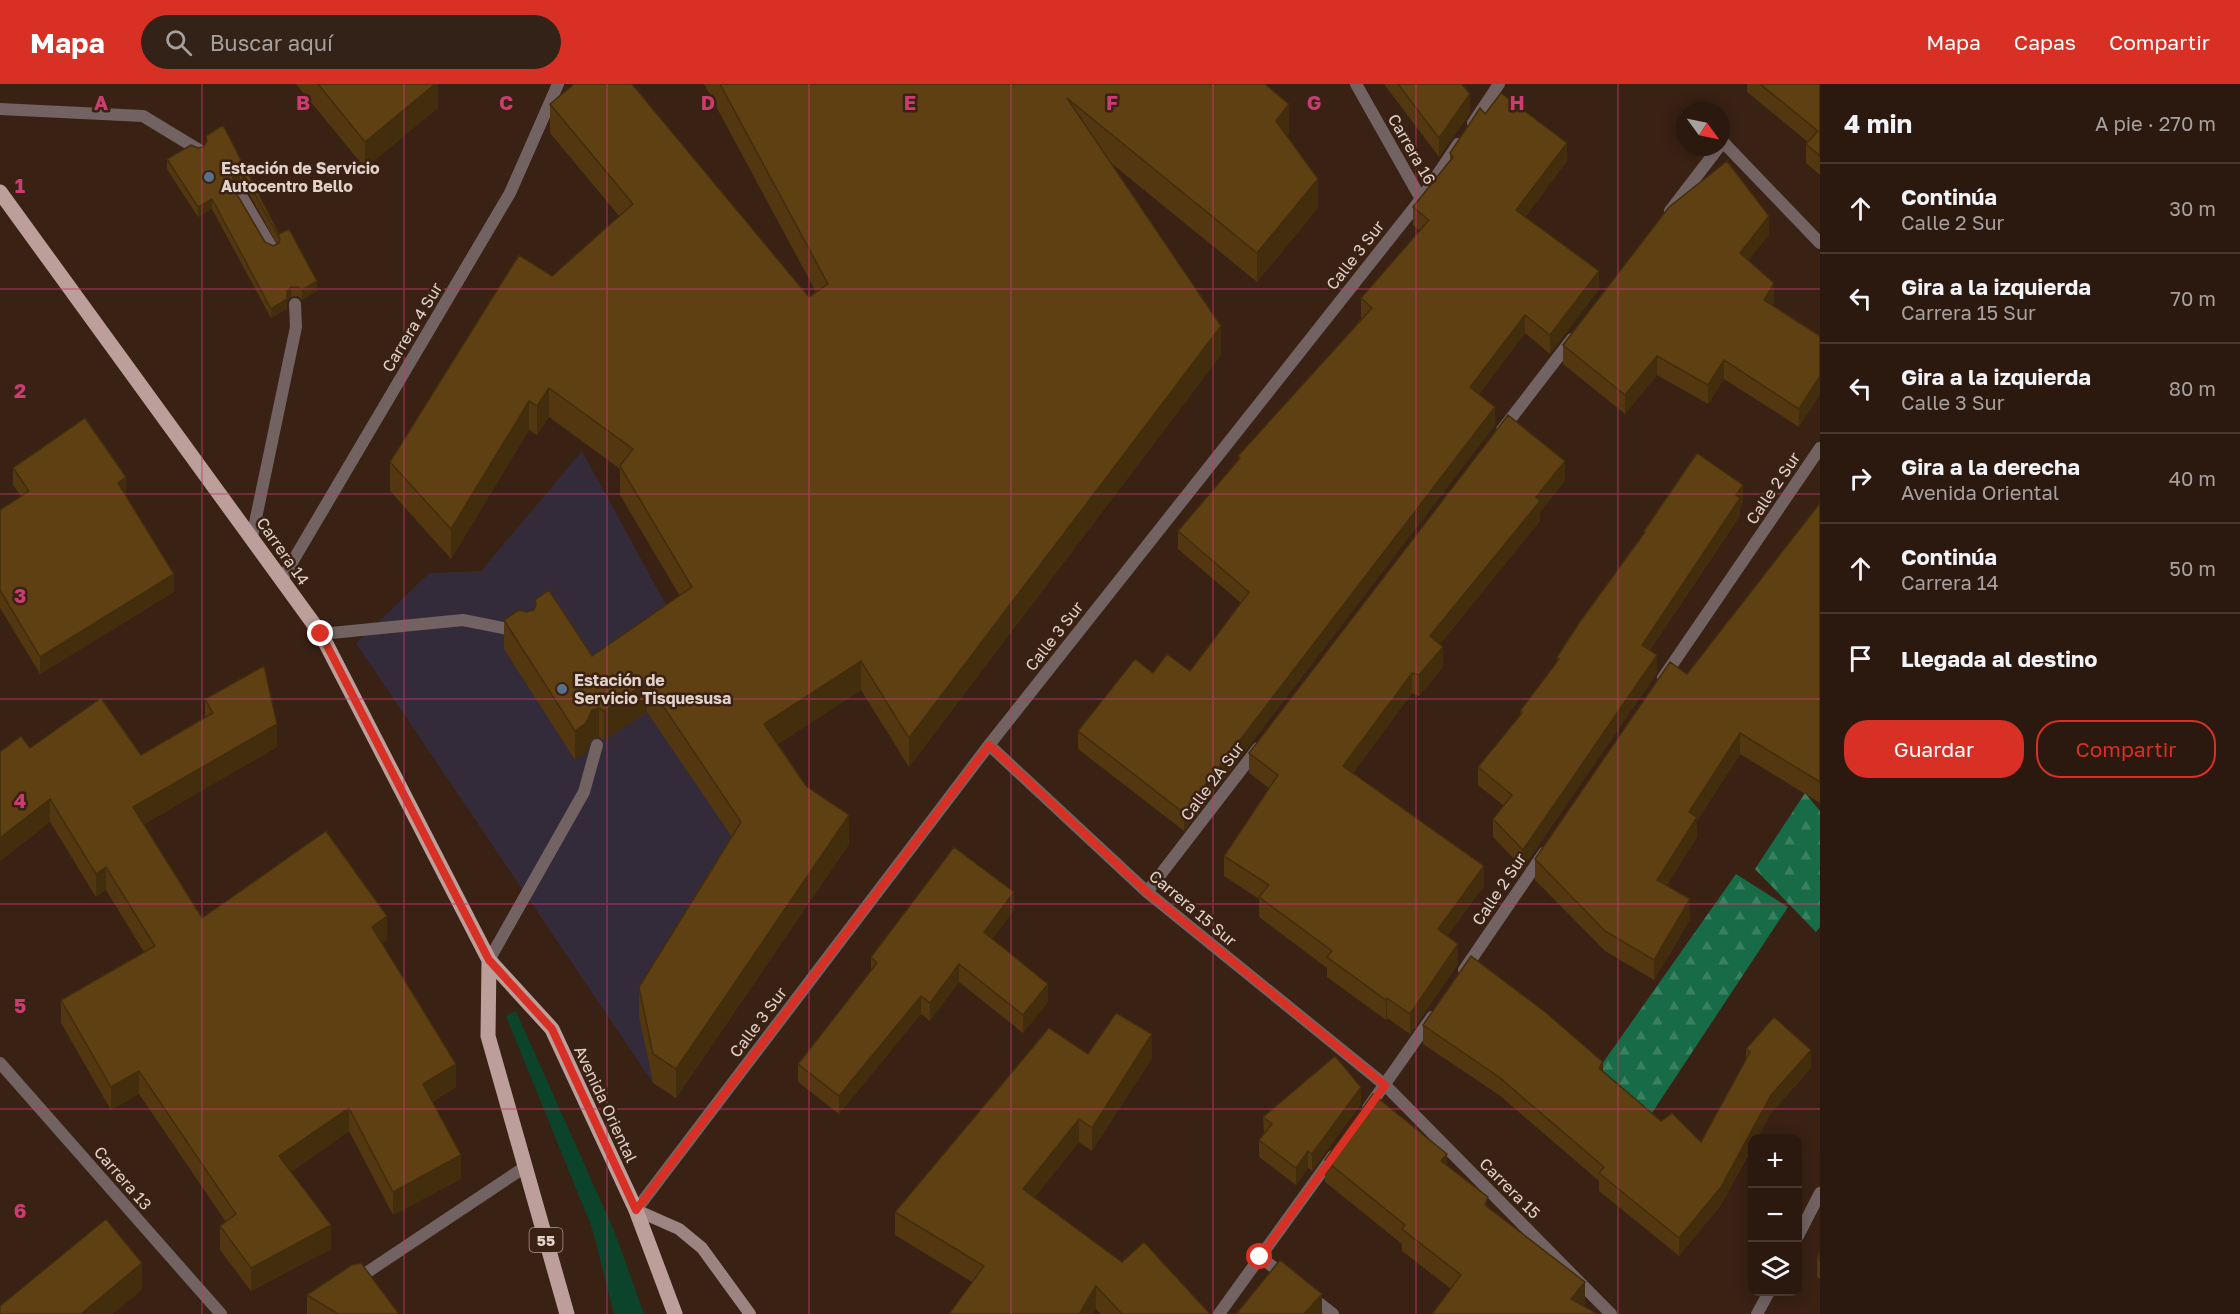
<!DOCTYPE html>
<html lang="es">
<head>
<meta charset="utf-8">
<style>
	:root { --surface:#2b190f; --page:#332218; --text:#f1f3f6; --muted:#a6a09e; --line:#47382f; --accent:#d93025 }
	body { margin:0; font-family:"Golos Text",sans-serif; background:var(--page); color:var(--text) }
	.controls { position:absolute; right:18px; bottom:18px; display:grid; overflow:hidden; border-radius:12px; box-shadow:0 3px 15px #0003 }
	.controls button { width:54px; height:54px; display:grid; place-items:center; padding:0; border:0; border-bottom:2px solid var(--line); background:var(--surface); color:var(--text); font:30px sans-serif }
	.compass { position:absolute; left:1676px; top:18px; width:54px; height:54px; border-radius:50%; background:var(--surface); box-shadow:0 3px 15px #0003; rotate:123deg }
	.stop { position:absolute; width:18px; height:18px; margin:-14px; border:4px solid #d93025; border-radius:50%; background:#fff }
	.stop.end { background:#d93025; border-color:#fff; box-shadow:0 2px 6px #0008 }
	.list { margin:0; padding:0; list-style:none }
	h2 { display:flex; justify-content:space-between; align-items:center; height:78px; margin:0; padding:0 24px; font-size:26px }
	h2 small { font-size:20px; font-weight:400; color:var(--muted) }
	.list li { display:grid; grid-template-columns:39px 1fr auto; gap:18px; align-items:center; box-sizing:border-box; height:90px; padding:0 24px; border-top:2px solid var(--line) }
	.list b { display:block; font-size:22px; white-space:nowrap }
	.list p { margin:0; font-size:20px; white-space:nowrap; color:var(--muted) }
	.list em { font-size:20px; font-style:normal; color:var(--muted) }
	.actions { display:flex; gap:12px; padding:18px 24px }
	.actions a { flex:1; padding:14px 0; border:2px solid var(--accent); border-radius:24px; text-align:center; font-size:21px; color:var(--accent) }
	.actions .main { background:var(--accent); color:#fff }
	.icon { flex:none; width:33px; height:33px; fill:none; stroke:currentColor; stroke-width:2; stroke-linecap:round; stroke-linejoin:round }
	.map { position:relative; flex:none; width:1820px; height:1230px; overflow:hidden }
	header { display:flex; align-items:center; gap:36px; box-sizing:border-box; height:84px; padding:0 30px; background:var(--accent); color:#fff }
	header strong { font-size:28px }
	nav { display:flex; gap:33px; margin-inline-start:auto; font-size:21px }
	.search { width:420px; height:54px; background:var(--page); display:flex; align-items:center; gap:15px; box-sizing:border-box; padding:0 21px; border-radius:33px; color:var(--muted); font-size:22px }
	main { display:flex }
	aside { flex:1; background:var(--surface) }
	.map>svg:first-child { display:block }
	.commercial { fill:#342b3a }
	.forest { fill:url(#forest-firs) }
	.garden { fill:#0c442b }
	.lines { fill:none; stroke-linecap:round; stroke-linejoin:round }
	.lane { stroke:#726362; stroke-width:12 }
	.street { stroke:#726362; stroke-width:12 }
	.secondary { stroke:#9c8482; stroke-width:12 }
	.primary { stroke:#bc9e9b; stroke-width:15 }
	.wall { fill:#523710; fill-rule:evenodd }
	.shaded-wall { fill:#422d0d }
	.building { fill:#5f4013; stroke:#422d0d; stroke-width:1.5; fill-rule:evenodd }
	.route { stroke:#d93025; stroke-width:8 }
	.grid { fill:none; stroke:#c93d71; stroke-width:1.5; stroke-opacity:0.55 }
	.service-dot { fill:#5c6f8a; stroke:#392114; stroke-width:2 }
	.labels { text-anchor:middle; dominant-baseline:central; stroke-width:5; stroke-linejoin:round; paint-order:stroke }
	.shield { fill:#392114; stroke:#b09d93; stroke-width:1.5 }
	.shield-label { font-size:15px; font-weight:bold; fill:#e3d2ca }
	.street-label { font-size:16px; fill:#e3d2ca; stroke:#392114 }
	.poi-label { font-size:16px; font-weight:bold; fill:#e3d2ca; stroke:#392114; text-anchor:start }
	.grid-label { font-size:20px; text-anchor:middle; font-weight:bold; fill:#c93d71; stroke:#392114; stroke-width:5; stroke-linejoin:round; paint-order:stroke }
</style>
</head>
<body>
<header>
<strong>Mapa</strong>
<div class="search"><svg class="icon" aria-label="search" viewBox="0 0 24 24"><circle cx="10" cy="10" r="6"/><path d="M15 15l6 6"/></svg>Buscar aquí</div>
<nav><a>Mapa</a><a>Capas</a><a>Compartir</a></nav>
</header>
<main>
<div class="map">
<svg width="1820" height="1230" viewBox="0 0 1820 1230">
	<defs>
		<pattern id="forest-firs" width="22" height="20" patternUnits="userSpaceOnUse" patternTransform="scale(1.5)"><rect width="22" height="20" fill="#186b47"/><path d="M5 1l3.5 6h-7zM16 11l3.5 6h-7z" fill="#397f60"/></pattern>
	</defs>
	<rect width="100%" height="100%" fill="#392114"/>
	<path class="commercial" d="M582 367 678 543 805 729 849 760 676 1014 653 999 356 559 429 489 481 487Z"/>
	<path class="forest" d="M1805 709 1820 727V843L1816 848 1755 785Z
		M1736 790 1788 823 1644 1041 1595 990Z"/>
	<path class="garden" d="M516 927 615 1149 644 1230H614L592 1144 506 932Z"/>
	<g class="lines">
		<path class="lane" d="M0 25 143 32 199 66
			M239 108 272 164
			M252 453 296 243 295 220
			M321 550 463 536 518 547
			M489 876 584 708 597 661"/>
		<path class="street" d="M1356 0 1421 115
			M1473 39 1499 0
			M1721 60 1723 58 1820 159
			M1670 127 1719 63
			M1502 346 1572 255
			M281 497 510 109 558 0
			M1663 594 1820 364
			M989 661 1147 808 1385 1001 1611 1230
			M1147 808 1258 664
			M1464 886 1544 769
			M0 979 221 1230
			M1368 1024 1432 933
			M636 1126 989 661 1421 115 1458 60
			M1798 1152 1820 1109
			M1260 1173 1285 1192
			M354 1197 525 1083
			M1310 1212 1333 1230
			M1219 1230 1333 1072
			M1757 1230 1769 1208"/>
		<path class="secondary" d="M636 1126 679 1145 702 1164 750 1230"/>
		<path class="primary" d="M0 108 321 550 489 876 552 945 636 1126 675 1230
			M489 876 488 952 567 1230"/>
	</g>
	<path class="wall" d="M296 0H438V24L365 84Z
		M704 0H1265L1289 49 1287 52 1318 124 1257 198 1111 79 1221 271 909 683 861 606 778 660 806 702 849 760 676 1014 653 999 639 932V903L732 753 647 628 604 656 599 653 592 655 586 668 575 676 504 565V536L534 526 535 523V516L592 572 680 512 620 411V385L549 333 537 351 529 346 451 475 390 407V378L552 192 619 132 550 49V20L809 213 816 208Z
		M1384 0H1462L1470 29 1439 73Z
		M1747 0H1820V91L1806 79V60L1808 58 1747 8Z
		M1485 30 1567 77 1525 133 1599 205 1550 270 1525 249 1479 310 1495 341 1184 747 1078 665V647L1153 589 1190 587 1241 519 1178 465V447L1238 376V372L1362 234 1361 233V214L1420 147 1413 141V123L1450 76V69Z
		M223 41 279 150 317 207 302 216 298 212 291 213 287 217V225L271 234 212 125 198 133 167 85V75L203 63 206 59V52ZM240 100 246 104 277 160 273 162 265 158 233 104 234 101Z
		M1769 151 1748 176 1774 218 1772 221 1820 252 1799 343 1724 295 1708 320 1657 291 1625 330 1563 280V261Z
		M13 384 126 411 125 412 174 508 40 590 0 524V426L21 412 13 401Z
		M1565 397 1540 428V437L1440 560 1443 583 1419 612 1412 609 1353 689 1484 802 1447 852 1458 880 1410 950 1387 934 1386 936 1327 893V884L1259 833V815L1224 792V772L1269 704 1249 689V669Z
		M1743 419 1740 423V432L1650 566 1657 589 1523 784 1493 753V735L1504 722 1478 701V683L1520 631V627L1557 578V573L1644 450V447Z
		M1820 419V719L1740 670 1697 737V753L1667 801 1690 836 1654 896 1605 867 1535 796V775L1687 590Z
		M205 615 277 663 144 740 202 834 387 856 382 859 456 1003 432 1018 461 1095 393 1131 349 1047 291 1088 331 1165 251 1207 220 1166V1142L226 1138 139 1010 111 1026 61 939V916L144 868 106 806 96 813 50 738 0 777V668L30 664 141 671 205 633Z
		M1014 826 992 855 1048 918 1023 949 959 898 930 937 921 930 839 1030 798 998V980L871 887V873Z
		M1423 941 1603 988 1661 1037 1701 1058 1746 975V965L1811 984 1771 1029 1721 1121 1679 1172 1599 1107V1097L1499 1011 1423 960Z
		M1088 970 1152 974 1092 1067 1079 1058 1034 1114 1122 1178 1210 1230H1101L1096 1225 972 1198 895 1151V1128Z
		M1361 1020 1312 1087 1308 1084 1296 1101 1259 1073V1056L1264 1050 1263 1033Z
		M1325 1076 1447 1081 1585 1220 1583 1221 1451 1205 1402 1167V1160L1325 1098Z
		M1820 1169V1195L1817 1193V1174Z
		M307 1211 399 1230H307Z"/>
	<path class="shaded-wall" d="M435 0H438V24L365 84V58Z
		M1470 10V29L1439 73V54Z
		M1289 20V49L1276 66V37Z
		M1567 59V77L1516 144V126Z
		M240 90V100L234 101 231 107V98L234 91Z
		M1318 95V124L1257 198V169Z
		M212 115V125L198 133V123Z
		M1769 132V151L1740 187V169Z
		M1599 187V205L1550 270V251Z
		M317 197V207L302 216V206Z
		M1774 199V218L1764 234V216Z
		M291 203V213L287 217V225L271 234V225Z
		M1525 231V249L1470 322V303Z
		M1221 242V271L909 683V654Z
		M1657 272V291L1625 330V311Z
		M1724 276V295L1708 320V301Z
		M1820 292V311L1799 343V325Z
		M549 304V333L537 351V322Z
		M529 317V346L451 475V445Z
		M1495 323V341L1184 747V729Z
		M1565 377V397L1540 428V437L1430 572V552L1536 413Z
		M126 393V411L118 417V399Z
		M1743 401V419L1740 423V432L1642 578V561Z
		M174 490V508L40 590V573Z
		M1443 563V583L1419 612V591Z
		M1657 571V589L1523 784V766Z
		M861 577V606L764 669V640Z
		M1412 589V609L1343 702V682Z
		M647 598V628L604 656V627Z
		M599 624V653L592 655 586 668 575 676V647L592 626Z
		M277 640V663L133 747V723Z
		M1740 649V670L1697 737V753L1657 816V796L1689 728Z
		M50 715V738L0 777V754Z
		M849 731V760L676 1014V985Z
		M1484 782V802L1438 865V845Z
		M106 783V806L96 813V790Z
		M1014 808V826L984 866V848Z
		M1690 815V836L1654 896V876Z
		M387 832V856L372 866V843Z
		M1458 860V880L1410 950V930Z
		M959 880V898L930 937V919Z
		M1048 900V918L1023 949V931Z
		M921 912V930L839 1030V1012Z
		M1387 914V934L1386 936V916Z
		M1152 950V974L1092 1067V1044Z
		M1811 966V984L1771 1029 1757 1054H1752V1062L1721 1121 1679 1172V1154L1771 1011Z
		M1603 978V996L1599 984Z
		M456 980V1003L423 1023V1000Z
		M139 987V1010L111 1026V1003Z
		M1361 1003V1020L1312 1087V1070Z
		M349 1024V1047L279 1096V1072Z
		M1079 1035V1058L1023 1128V1105Z
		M1308 1067V1084L1296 1101V1084Z
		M1447 1070V1092L1441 1077Z
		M461 1071V1095L393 1131V1108Z
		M331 1141V1165L251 1207V1184Z
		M142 1179V1206L113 1230H81Z
		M1585 1198V1220L1577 1230 1571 1215Z
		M1096 1202V1225L1093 1230H1079Z
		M1322 1210V1230H1304Z"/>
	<path class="building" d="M318 0H435L365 58Z
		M574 0H632L809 213 828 200 720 0H1265L1289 20 1276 37 1318 95 1257 169 1067 14 1221 242 909 654 861 577 764 640 806 702 849 731 676 985 653 970 639 903 741 738 647 598 604 627 599 624 592 626 586 639 575 647 504 536 519 526 527 528 534 526 536 521 535 516 549 506 592 572 692 503 620 382 633 365 549 304 537 322 529 317 451 445 390 378 519 171 552 192 633 120 550 20Z
		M1398 0H1462L1470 10 1439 54Z
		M1760 0H1820V72L1806 60 1818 47Z
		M1501 9 1567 59 1516 126 1599 187 1550 251 1525 231 1470 303 1495 323 1184 729 1078 647 1135 575 1153 589 1167 570 1190 587 1249 508 1178 447 1240 374 1238 372 1372 224 1361 214 1429 136 1413 123 1453 73 1450 69 1480 24 1485 30Z
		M223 41 279 150 289 145 317 197 302 206 298 203H291L287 207V215L271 225 212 115 198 123 167 75 191 61 198 64 203 63 207 57 206 52ZM240 90 246 94 280 155 279 159 273 162 265 158 232 102 231 98 234 91Z
		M1727 77 1769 132 1740 169 1774 199 1764 216 1820 252V292L1799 325 1724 276 1708 301 1657 272 1625 311 1563 261 1669 123Z
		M1508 331 1565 377 1536 413 1540 417 1430 552 1443 563 1419 591 1412 589 1343 682 1484 782 1438 845 1458 860 1410 930 1387 914 1386 916 1327 873 1332 867 1259 813 1269 801 1224 772 1278 691 1249 669Z
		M85 334 126 393 118 399 174 490 40 573 0 506V426L29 407 13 384Z
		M1697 369 1743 401 1736 411 1740 414 1642 561 1657 571 1523 766 1493 735 1512 711 1478 683 1522 629 1520 627 1559 575 1557 573 1579 539 1645 448 1644 447Z
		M1820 419V698L1740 649 1689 728 1697 733 1657 796 1690 815 1654 876 1605 847 1535 775 1670 578 1687 590Z
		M264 582 277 640 133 723 202 834 326 747 387 832 372 843 456 980 423 1000 461 1071 393 1108 349 1024 279 1072 331 1141 251 1184 220 1142 236 1130 139 987 111 1003 61 916 155 862 106 783 96 790 50 715 0 754V668L21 652 30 664 101 614 141 671 213 629 205 615Z
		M954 763 1014 808 984 848 1048 900 1023 931 959 880 930 919 921 912 839 1012 798 980 877 879 871 873Z
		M1471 872 1544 927 1603 978 1599 984 1661 1037 1672 1029 1701 1058 1750 968 1746 965 1774 933 1811 966 1771 1011 1721 1103 1679 1154 1599 1089 1604 1083 1499 993 1423 941Z
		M1116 929 1152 950 1092 1044 1079 1035 1023 1105 1122 1178 1144 1158 1210 1230H1122L1096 1202 1079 1230H949L984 1182 895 1128 1049 944 1088 970Z
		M1335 972 1361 1003 1312 1070 1308 1067 1296 1084 1259 1056 1272 1040 1263 1033Z
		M1373 1010 1447 1070 1441 1077 1488 1113 1485 1121 1585 1198 1571 1215 1598 1230H1432L1461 1191 1402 1145 1405 1141 1325 1076Z
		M106 1135 142 1179 81 1230H0V1222Z
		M1820 1169V1176L1817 1174Z
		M1280 1176 1322 1210 1304 1230H1236Z
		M361 1179 399 1230H338L307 1211 352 1181Z"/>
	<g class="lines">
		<path class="route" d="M321 550 489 876 552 945 636 1126 989 661 1147 808 1385 1001 1260 1173"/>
	</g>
	<path class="grid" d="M202 0V1230M404 0V1230M607 0V1230M809 0V1230M1011 0V1230M1213 0V1230M1416 0V1230M1618 0V1230M0 205H1820M0 410H1820M0 615H1820M0 820H1820M0 1025H1820"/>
	<g class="service-dot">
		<circle cx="209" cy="93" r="6"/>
		<circle cx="562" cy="605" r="6"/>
	</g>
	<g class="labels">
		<rect class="shield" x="529.5" y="1144" width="33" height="24" rx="4.5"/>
		<g class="shield-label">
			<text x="546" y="1156">55</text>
		</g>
		<g class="street-label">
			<text transform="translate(1412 65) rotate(60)">Carrera 16</text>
			<text transform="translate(1355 171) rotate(-52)">Calle 3 Sur</text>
			<text transform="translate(412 243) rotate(-59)">Carrera 4 Sur</text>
			<text transform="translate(1773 404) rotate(-56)">Calle 2 Sur</text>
			<text transform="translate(283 467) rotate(55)">Carrera 14</text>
			<text transform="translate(1054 552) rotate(-52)">Calle 3 Sur</text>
			<text transform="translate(1212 697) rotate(-53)">Calle 2A Sur</text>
			<text transform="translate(1499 805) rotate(-56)">Calle 2 Sur</text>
			<text transform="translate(1193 824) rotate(40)">Carrera 15 Sur</text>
			<text transform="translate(758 938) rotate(-53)">Calle 3 Sur</text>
			<text transform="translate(606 1020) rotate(65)">Avenida Oriental</text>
			<text transform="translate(123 1094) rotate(49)">Carrera 13</text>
			<text transform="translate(1510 1104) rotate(45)">Carrera 15</text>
		</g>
		<g class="poi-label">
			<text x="221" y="84">Estación de Servicio<tspan x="221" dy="18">Autocentro Bello</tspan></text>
			<text x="574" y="596">Estación de<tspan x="574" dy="18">Servicio Tisquesusa</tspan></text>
		</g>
	</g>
	<g class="grid-label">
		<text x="101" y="26">A</text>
		<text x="303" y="26">B</text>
		<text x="506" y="26">C</text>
		<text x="708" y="26">D</text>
		<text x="910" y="26">E</text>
		<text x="1112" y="26">F</text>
		<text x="1314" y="26">G</text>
		<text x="1517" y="26">H</text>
		<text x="20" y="109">1</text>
		<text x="20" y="314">2</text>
		<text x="20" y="519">3</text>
		<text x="20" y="724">4</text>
		<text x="20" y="929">5</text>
		<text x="20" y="1134">6</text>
	</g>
</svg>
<div class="controls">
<button>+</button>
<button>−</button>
<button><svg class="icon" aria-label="layers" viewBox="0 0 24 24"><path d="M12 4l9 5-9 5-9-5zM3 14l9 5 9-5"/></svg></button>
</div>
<svg class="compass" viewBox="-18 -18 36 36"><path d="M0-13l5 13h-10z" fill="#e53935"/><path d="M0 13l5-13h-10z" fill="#a6a09e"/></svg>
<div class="stop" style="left:1260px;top:1173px"></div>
<div class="stop end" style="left:321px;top:550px"></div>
</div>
<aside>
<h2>4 min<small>A pie · 270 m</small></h2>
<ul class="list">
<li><svg class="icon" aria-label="ahead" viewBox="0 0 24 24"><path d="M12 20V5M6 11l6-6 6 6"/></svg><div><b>Continúa</b><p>Calle 2 Sur</p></div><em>30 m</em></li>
<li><svg class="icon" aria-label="left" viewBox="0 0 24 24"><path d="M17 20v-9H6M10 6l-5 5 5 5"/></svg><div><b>Gira a la izquierda</b><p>Carrera 15 Sur</p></div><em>70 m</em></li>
<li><svg class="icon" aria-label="left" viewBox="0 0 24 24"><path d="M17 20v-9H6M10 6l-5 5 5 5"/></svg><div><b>Gira a la izquierda</b><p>Calle 3 Sur</p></div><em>80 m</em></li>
<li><svg class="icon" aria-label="right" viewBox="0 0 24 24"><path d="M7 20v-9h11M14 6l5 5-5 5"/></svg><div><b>Gira a la derecha</b><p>Avenida Oriental</p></div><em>40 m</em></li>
<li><svg class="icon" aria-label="ahead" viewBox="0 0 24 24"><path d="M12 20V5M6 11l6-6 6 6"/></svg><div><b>Continúa</b><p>Carrera 14</p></div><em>50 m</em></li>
<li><svg class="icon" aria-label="arrive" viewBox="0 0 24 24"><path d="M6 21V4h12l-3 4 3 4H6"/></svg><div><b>Llegada al destino</b></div></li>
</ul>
<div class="actions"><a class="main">Guardar</a><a>Compartir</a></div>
</aside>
</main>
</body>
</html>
